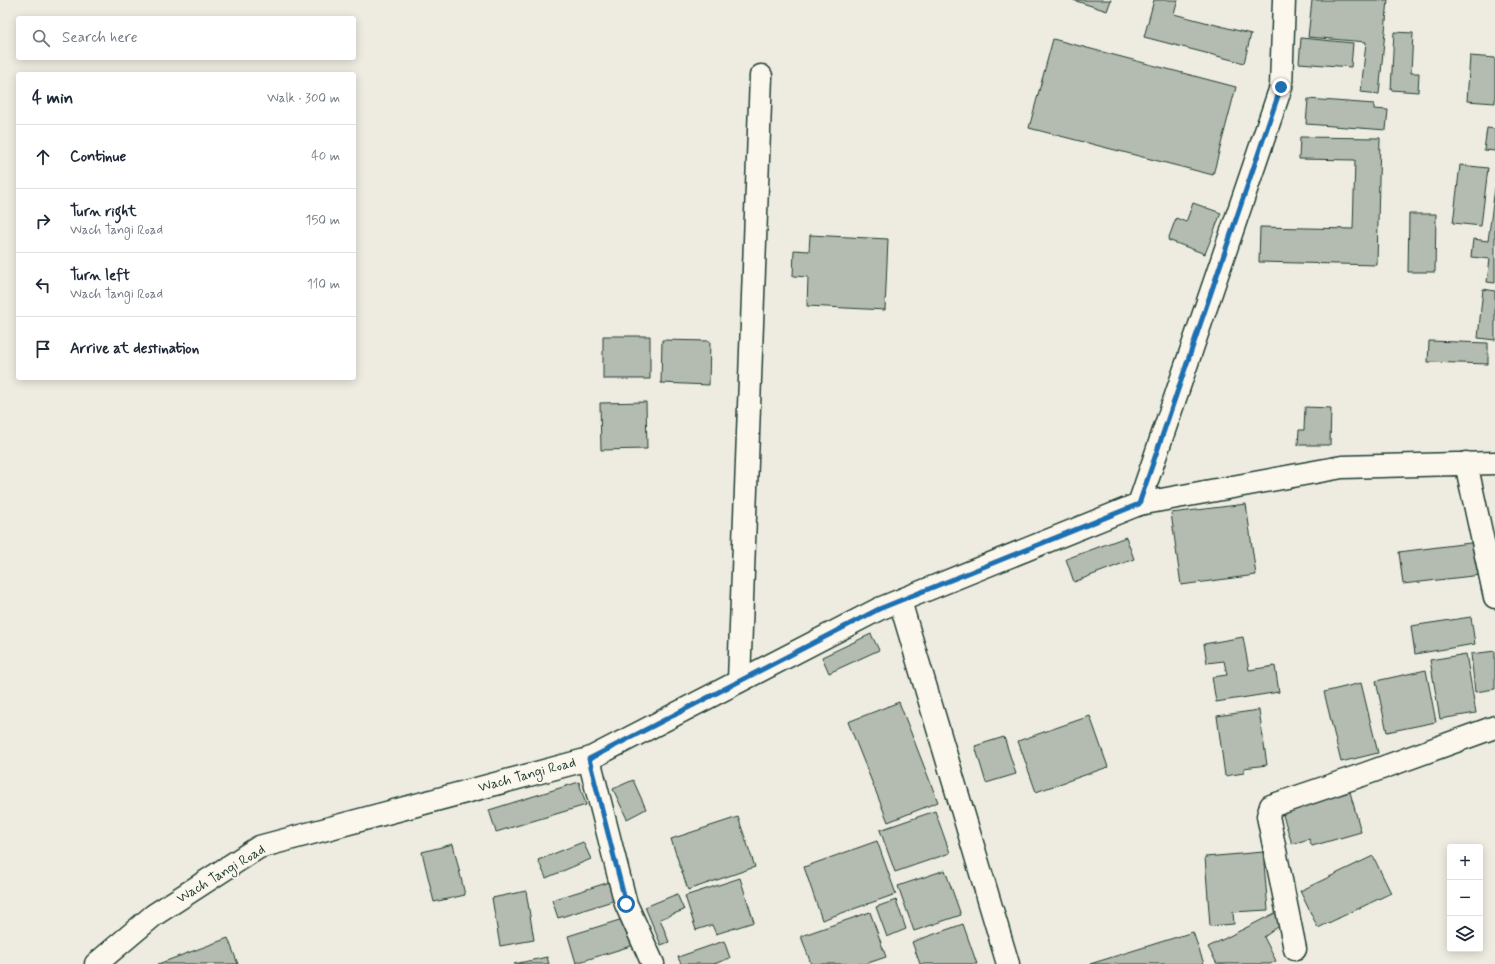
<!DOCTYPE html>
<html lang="en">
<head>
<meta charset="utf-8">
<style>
	:root { --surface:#fff; --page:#f2f2f3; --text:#1f2937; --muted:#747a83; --line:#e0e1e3 }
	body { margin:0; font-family:Mynerve,sans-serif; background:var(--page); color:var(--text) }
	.controls { position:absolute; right:12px; bottom:12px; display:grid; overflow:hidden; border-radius:4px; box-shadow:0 2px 10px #0003 }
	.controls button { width:36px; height:36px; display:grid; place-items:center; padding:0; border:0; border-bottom:1px solid var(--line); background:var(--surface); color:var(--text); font:20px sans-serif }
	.stop { position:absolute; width:12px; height:12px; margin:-9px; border:3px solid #1f6fb2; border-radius:50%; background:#fff }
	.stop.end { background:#1f6fb2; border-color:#fff; box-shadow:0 1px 4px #0008 }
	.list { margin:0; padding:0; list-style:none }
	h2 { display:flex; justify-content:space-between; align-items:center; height:52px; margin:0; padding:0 16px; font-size:17px }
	h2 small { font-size:13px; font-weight:400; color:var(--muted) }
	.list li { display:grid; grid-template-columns:26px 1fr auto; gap:12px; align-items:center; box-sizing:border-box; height:64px; padding:0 16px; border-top:1px solid var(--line) }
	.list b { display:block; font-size:15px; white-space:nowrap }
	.list p { margin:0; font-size:13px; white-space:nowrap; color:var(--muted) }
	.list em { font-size:13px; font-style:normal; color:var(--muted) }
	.icon { flex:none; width:22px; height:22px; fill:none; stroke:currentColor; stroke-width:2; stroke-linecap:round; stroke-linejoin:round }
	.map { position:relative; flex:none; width:1495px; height:964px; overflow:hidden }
	.search { position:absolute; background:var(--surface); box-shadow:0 2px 10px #0003; left:16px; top:16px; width:340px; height:44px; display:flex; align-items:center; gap:10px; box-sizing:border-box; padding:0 14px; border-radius:4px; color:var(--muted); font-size:15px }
	.panel { position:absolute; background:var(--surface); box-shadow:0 2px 10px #0003; left:16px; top:72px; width:340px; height:308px; border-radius:4px }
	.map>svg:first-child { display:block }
	.building { fill:#b4bbb0; stroke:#1f3d34 }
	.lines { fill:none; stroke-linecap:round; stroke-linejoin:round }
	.minor-casing { stroke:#1f3d34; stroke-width:25 }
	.major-casing { stroke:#1f3d34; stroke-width:25 }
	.minor { stroke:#fbf7ec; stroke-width:22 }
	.major { stroke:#fbf7ec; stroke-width:22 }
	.route { stroke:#1f6fb2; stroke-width:5 }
	.labels { text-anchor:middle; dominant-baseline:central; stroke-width:3.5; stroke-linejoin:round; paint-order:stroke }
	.street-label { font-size:14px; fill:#1f3d34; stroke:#fbf7ec }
</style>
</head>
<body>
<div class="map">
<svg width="1495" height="964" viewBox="0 0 1495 964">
	<rect width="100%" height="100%" fill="#eeece1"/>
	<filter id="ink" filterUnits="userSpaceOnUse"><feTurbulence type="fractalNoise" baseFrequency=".025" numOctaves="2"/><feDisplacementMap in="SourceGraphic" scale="8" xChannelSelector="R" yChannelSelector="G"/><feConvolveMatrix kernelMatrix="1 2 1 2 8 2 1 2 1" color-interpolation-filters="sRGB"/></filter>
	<g filter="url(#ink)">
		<path class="building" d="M1073 0H1111L1107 11Z
			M1154 0H1178L1174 14 1251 34 1244 63 1144 37Z
			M1312 0H1388L1379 94 1361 92 1366 42 1308 37Z
			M1394 32 1413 33 1411 73H1419L1418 92 1391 90Z
			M1301 38 1353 43 1351 67 1299 63Z
			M1053 39 1236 87 1213 175 1029 128Z
			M1470 56 1495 58V103L1467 101Z
			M1308 99 1374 104V109L1388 110 1386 130 1306 124Z
			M1487 128 1495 129V151L1484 150Z
			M1300 137 1380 138 1377 265 1259 262 1260 227 1353 229 1355 160 1299 159Z
			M1460 165 1488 168 1481 226 1453 223Z
			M1495 188V283L1487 282 1490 259 1471 257 1473 239 1488 241Z
			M1193 203 1221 213 1205 254 1168 240 1176 218 1186 222Z
			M1409 214H1436L1435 272H1408Z
			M810 235 888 239 885 310 807 306 808 277 793 276 794 250 809 251Z
			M1483 289 1495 291V340L1478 338Z
			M603 336H650V379H603Z
			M662 340 710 341 709 385 661 383Z
			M1429 341 1488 343V364L1428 362Z
			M646 402 647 449 601 450 600 403Z
			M1305 407 1331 408 1330 445H1298L1299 430H1304Z
			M1246 504 1256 575 1181 585 1171 513Z
			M1126 537 1134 559 1074 582 1066 559Z
			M1478 542 1481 575 1403 584 1399 552Z
			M1471 617 1475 644 1415 654 1411 626Z
			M871 634 879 650 829 673 822 657Z
			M1243 637 1249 670 1275 666 1279 692 1216 702 1212 677 1227 675 1224 661 1207 663 1204 644Z
			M1495 651V689L1475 692 1471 654Z
			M1466 654 1476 713 1440 719 1430 660Z
			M1426 670 1436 722 1387 732 1376 681Z
			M1361 683 1378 753 1341 762 1324 692Z
			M899 702 938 802 888 822 848 722Z
			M1259 710 1267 765 1244 768V773L1225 776 1217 716Z
			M1090 716 1108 767 1036 792 1018 741Z
			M1004 737 1016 774 986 783 975 746Z
			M633 780 646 809 627 819 613 789Z
			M579 782 586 805 496 832 489 810Z
			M1350 792 1361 832 1312 846 1309 839 1292 844 1282 812Z
			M935 811 950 853 895 872 880 830Z
			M738 817 755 867 688 890 671 839Z
			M877 841 896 894 822 920 804 867Z
			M583 842 591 859 546 878 538 860Z
			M453 844 465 895 434 902 422 852Z
			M1263 852 1268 910 1233 912 1234 924 1210 926 1205 857Z
			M1373 856 1391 893 1318 928 1300 891Z
			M945 870 961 915 914 931 898 886Z
			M740 878 754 922 716 934 712 925 696 930 685 896Z
			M613 881 619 899 558 918 552 900Z
			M526 891 534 940 500 946 492 898Z
			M677 894 684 910 660 919 669 942 661 945 645 907Z
			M896 900 906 929 887 937 876 907Z
			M870 912 886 957 865 964H811L801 936Z
			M1277 912 1282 924 1264 937 1276 961 1270 964H1217L1208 947Z
			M626 918 634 945 576 963 568 936Z
			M963 924 977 964H920L912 942Z
			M1193 932 1204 964H1090Z
			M228 938 238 964H158Z
			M724 941 730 958 714 964H681L678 957Z
			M547 957 549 964H514Z"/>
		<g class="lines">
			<g class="minor-casing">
				<path id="minor" d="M1466 463 1495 597
					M1139 504 1342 467 1495 463
					M900 601 1008 964
					M739 681 761 76
					M589 759 626 904 653 964
					M1295 949 1268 816 1271 806 1365 774 1495 727"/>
			</g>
			<g class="major-casing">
				<path id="major" d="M96 964 154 915 259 847 589 759 879 609 1139 504 1281 87 1284 0"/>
			</g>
			<use href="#minor" class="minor"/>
			<use href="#major" class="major"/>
		</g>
	</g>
	<g class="lines" filter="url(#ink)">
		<path class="route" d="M626 904 589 759 879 609 1139 504 1281 87"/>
	</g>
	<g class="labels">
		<g class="street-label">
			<text transform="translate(527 775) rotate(-15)">Wach Tangi Road</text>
			<text transform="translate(221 874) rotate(-31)">Wach Tangi Road</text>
		</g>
	</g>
</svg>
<div class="controls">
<button>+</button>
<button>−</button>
<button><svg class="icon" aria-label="layers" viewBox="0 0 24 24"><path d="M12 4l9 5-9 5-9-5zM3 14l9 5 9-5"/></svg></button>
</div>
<div class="stop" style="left:626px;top:904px"></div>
<div class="stop end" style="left:1281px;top:87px"></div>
<div class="search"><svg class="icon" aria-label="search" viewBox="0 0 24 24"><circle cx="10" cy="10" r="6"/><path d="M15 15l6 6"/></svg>Search here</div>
<section class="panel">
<h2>4 min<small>Walk · 300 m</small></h2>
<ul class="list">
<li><svg class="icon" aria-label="ahead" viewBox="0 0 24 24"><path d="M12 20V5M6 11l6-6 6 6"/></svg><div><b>Continue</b></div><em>40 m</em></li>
<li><svg class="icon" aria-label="right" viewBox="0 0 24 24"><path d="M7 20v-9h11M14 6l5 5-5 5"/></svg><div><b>Turn right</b><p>Wach Tangi Road</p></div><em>150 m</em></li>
<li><svg class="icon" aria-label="left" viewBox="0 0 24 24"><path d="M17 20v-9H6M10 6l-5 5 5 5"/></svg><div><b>Turn left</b><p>Wach Tangi Road</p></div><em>110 m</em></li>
<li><svg class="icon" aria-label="arrive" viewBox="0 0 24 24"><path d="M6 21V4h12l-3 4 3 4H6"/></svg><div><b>Arrive at destination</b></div></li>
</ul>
</section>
</div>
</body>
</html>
